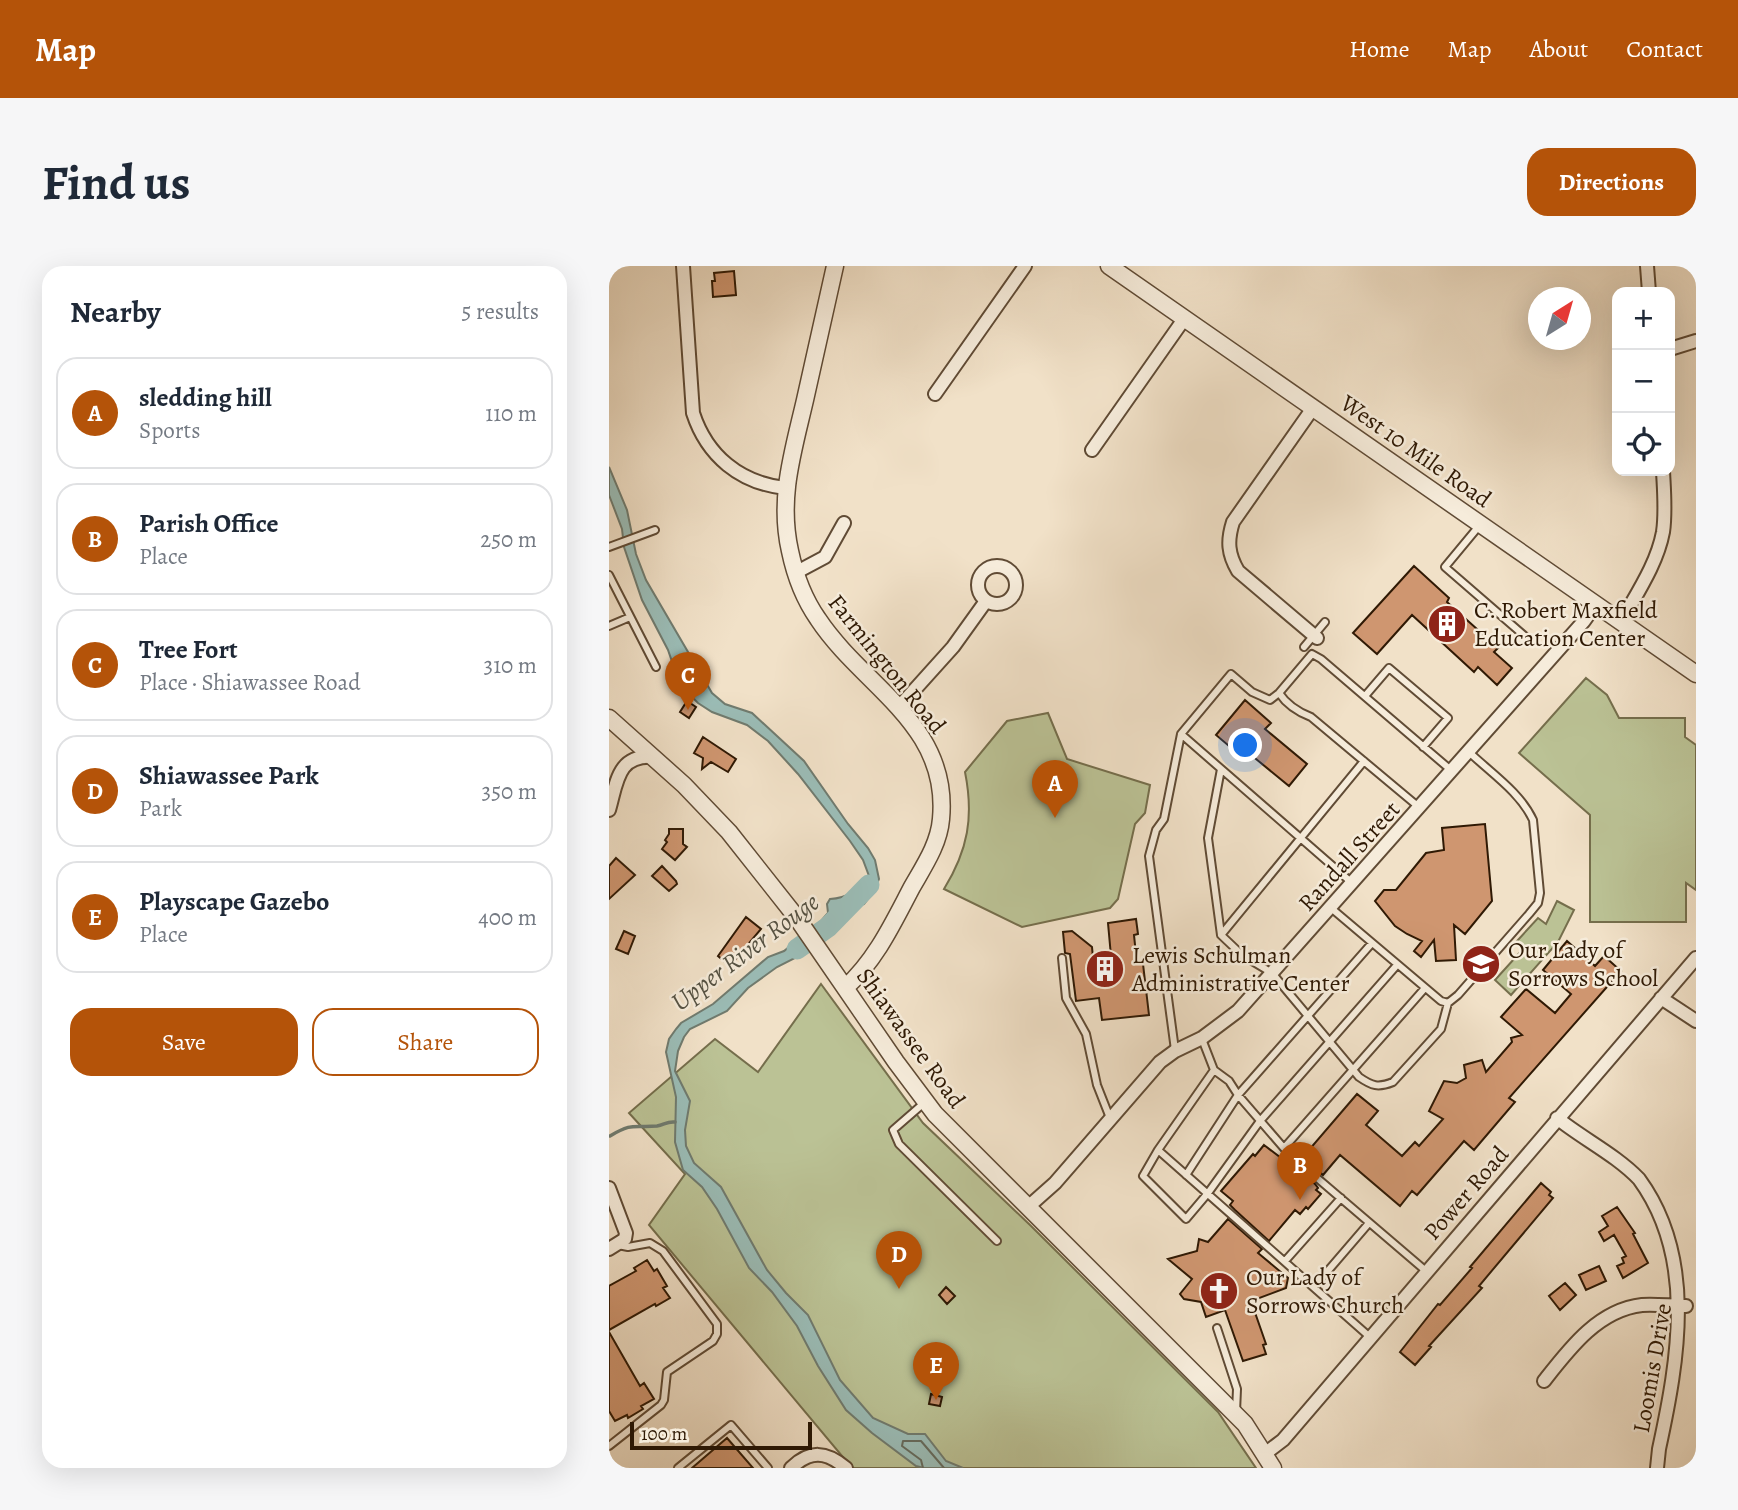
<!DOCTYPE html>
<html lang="en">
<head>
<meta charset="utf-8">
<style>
	:root { --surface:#fff; --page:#f6f6f7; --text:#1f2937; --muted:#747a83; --line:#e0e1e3; --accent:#b45309 }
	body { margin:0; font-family:Alegreya,serif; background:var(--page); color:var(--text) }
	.controls { position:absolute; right:21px; top:21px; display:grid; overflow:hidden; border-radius:14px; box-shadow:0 7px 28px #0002 }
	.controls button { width:63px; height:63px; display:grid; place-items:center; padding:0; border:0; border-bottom:2px solid var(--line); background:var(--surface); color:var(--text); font:35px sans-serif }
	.compass { position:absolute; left:919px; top:21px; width:63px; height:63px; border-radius:50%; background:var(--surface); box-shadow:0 7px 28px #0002; rotate:37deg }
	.scale { position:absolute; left:21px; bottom:18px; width:182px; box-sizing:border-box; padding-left:7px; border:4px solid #2f1904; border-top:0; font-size:19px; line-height:24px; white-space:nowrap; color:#2f1904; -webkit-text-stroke:5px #f6ecdb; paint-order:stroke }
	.you { position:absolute; left:637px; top:480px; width:24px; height:24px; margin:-18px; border:5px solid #fff; border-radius:50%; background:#1a73e8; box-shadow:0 0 0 10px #1a73e833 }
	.badge { display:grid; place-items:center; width:46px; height:46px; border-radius:50%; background:var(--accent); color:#fff; font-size:23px; font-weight:700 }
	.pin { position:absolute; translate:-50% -58px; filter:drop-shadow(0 2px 4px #0008) }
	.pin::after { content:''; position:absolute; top:37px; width:24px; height:21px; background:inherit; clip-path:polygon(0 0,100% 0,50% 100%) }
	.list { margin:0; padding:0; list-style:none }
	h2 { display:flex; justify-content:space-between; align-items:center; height:91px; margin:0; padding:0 28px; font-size:30px }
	h2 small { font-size:23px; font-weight:400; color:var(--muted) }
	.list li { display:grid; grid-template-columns:46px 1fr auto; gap:21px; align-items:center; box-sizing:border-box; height:112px; margin:0 14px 14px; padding:0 14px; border:2px solid var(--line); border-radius:21px }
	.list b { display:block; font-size:26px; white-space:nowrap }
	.list p { margin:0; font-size:23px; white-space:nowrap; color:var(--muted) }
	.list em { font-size:23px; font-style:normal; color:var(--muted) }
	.actions { display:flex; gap:14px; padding:21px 28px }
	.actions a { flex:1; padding:16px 0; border:2px solid var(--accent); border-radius:21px; text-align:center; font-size:24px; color:var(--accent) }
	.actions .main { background:var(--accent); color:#fff }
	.icon { flex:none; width:38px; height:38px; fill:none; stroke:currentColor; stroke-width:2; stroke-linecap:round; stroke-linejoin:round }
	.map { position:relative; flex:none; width:1087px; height:1202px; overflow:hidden; border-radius:21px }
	header { display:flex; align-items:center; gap:42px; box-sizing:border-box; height:98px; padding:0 35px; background:var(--accent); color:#fff }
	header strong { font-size:33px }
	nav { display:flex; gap:38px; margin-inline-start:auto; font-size:24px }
	.intro { display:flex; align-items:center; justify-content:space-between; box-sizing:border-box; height:168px; padding:0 42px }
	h1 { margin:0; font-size:49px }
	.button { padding:18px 32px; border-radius:21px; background:var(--accent); color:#fff; font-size:24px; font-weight:700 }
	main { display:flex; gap:42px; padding:0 42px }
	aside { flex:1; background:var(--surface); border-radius:21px; box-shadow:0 7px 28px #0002 }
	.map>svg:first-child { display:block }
	.green { fill:#bbc295; stroke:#756e4c; stroke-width:2 }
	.water { fill:#9bbdb7; stroke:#707b6f; stroke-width:2 }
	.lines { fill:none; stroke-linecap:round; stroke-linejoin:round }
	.shore { stroke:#656b5e; stroke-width:2 }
	.stream { stroke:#707b6f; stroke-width:3.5 }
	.river { stroke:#9bbdb7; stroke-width:21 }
	.building { fill:#cf9670; stroke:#2f1904; stroke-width:2 }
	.service-casing { stroke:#604b35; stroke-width:10 }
	.minor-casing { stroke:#604b35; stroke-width:16 }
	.tertiary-casing { stroke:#604b35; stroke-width:19 }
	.service { stroke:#f6ecdb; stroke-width:6 }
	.minor { stroke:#f6ecdb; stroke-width:12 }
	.tertiary { stroke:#f6ecdb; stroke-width:16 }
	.labels { text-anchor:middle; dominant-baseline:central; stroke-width:5; stroke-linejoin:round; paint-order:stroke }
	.street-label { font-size:24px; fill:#2f1904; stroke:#f6ecdb }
	.poi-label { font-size:24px; fill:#2f1904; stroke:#f6ecdb; text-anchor:start }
	.water-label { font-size:26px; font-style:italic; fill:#555243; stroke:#f6ecdb }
</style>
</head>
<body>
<header>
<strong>Map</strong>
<nav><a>Home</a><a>Map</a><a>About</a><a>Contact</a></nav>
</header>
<div class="intro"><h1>Find us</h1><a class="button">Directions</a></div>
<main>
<aside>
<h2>Nearby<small>5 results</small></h2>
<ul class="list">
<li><span class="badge">A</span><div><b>sledding hill</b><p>Sports</p></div><em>110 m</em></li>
<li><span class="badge">B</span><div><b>Parish Office</b><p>Place</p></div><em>250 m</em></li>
<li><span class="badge">C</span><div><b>Tree Fort</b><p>Place · Shiawassee Road</p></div><em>310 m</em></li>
<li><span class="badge">D</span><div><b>Shiawassee Park</b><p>Park</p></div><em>350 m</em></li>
<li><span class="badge">E</span><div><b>Playscape Gazebo</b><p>Place</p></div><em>400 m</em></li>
</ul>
<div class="actions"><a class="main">Save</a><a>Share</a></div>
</aside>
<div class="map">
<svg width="1087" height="1202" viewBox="0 0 1087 1202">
	<rect width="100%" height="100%" fill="#f1e1c8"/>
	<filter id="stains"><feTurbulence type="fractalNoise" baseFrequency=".00286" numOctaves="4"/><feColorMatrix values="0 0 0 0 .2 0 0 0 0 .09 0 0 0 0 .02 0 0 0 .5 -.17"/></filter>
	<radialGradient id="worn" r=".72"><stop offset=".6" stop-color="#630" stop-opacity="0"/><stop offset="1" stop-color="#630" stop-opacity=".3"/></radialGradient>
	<path class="green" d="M977 412 998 429 1010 452H1076V471L1087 479V624L1077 617V656H981V549L910 487Z
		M439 447 458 493 541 519 536 547 526 558 509 633 501 642 413 661 335 623C359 584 365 551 356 506L398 455Z
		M948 635 965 644 949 676 902 729 886 714 915 682 908 675 929 652 937 658Z
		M212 718 314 857 421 959 609 1146 647 1202H243L40 959 76 908 20 847 106 773 149 806Z"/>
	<path class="water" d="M0 201 18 244 27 288 37 314 103 427 116 438 143 447 195 495 239 558 259 582 266 594 270 613 265 625 255 638 230 642 204 676 188 691 168 701 139 722 118 745 81 763 75 771 69 785 66 805 81 835 76 864 77 880 85 897 112 921 158 1004 177 1027 199 1049 231 1114 264 1152 299 1168H316L337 1195 354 1202H315L307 1200 263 1167 237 1144 209 1100 188 1060 163 1026 140 1002 108 943 93 921 74 904 66 876 67 831 57 786 60 773 67 763 72 757 104 738 159 691 175 685 212 655 219 647 218 638 221 633C236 632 253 625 260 610L254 594 241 575 189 508 159 475 138 459 103 446 89 437 71 419 59 384 33 334 15 281 13 263 0 229Z"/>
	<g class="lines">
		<path class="shore" d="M314 1202 312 1194 293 1180 294 1175H312L335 1202"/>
		<path class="stream" d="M1 870C24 856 25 862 48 860 55 859 58 855 66 856"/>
		<path class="river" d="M188 683 219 661 260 619"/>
	</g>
	<path class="building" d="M125 5 127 29 104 31 103 15H106L105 7Z
		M805 300 840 332 838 336 889 382 885 386 903 402 888 419 869 401 865 406 803 349 768 388 744 367Z
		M636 434 662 457 656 463 698 498 680 520 625 475 620 480 607 469Z
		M78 435 87 441 80 452 71 446Z
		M94 471 127 493 119 506 102 496 93 503 94 492 85 487Z
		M876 558 883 635 856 668 845 659 847 694 827 695 825 674 812 691 805 685 813 675 798 668 786 660 766 635 775 624H787L817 587 835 584 833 562Z
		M60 563H74V578L78 581 66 594 53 583 58 576 56 574 60 568Z
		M7 592 26 609 0 633V600Z
		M53 600 67 615 68 618 60 625 43 610Z
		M137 651 152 663 121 700 109 690Z
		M527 653 529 668 525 669 528 698H534L540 749 493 754 490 732 467 735 461 688 456 687 454 666 463 665 483 681 484 692 502 690 499 657Z
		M15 665 26 670 19 688 7 683Z
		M958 675 986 700 995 690 1012 705 900 832 906 836 865 884 855 875 808 929 803 925 791 940 731 889 714 909 693 892 748 828 769 845 757 859 793 890 806 876 810 880 834 853 820 845 835 815 848 817 857 812 855 799 873 794 877 806 903 776 902 772 913 769 892 751 917 723 946 747 962 728 934 704Z
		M655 879 706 918 709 922 707 924 712 928 699 943 697 941 691 948 686 944 660 975 626 944 621 939 624 935 612 925 644 888 646 890Z
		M932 917 942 926 940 929 944 932 870 1020 873 1022 820 1080 822 1081 806 1099 791 1086 829 1038 831 1039 863 1002 861 1001Z
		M1008 941 1026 967 1024 968 1039 997 1014 1012 1008 1000 1015 997 1013 992 1017 990 1005 969 995 975 990 966 999 960 993 950Z
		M619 953 653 983 649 987 679 1012 677 1022 642 1035 657 1078 654 1079 657 1088 634 1095 616 1044 597 1051 592 1036 575 1033 571 1028 583 1013 559 993 588 985 590 973 599 976Z
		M38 994 45 1005 48 1003 58 1020 54 1022 61 1032 47 1040 46 1038 0 1064V1020L27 1005 25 1002Z
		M990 1000 997 1015 977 1024 970 1009Z
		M956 1017 967 1029 951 1044 940 1030Z
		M337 1021 346 1030 338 1038 330 1029Z
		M0 1066 31 1120 35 1117 45 1133 32 1140 34 1143 19 1152 18 1149 6 1155 0 1145Z
		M322 1128 333 1131 331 1140 320 1138Z
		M118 1172 144 1202H83Z"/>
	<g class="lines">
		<g class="service-casing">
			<path id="service" d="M870 260 836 301 918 372
				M0 281 46 264
				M0 309 47 401
				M0 360 21 351
				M695 381 716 356
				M670 427C678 439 689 446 702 451L811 542
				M756 430 780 402 839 452 814 481
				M572 468 742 616
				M612 503 599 572 612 669 633 689 663 707 750 811C763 820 769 822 784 816L832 763 839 737
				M722 642 832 735 839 737 849 729 920 648 929 637 931 627 924 554C911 526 882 507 860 486
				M612 669 755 495
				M453 692 457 732 477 768 488 819 501 852
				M593 773 605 804 620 815 629 829 680 888 817 1005
				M566 784 540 590 547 564 555 553 572 468 622 408 643 426 661 434 670 427 703 388 712 393 843 505
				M605 804 549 884 762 1072
				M315 837 284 864 290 878 388 975
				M675 882 816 722
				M549 884 534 910 577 953 599 927 651 855 788 699
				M577 909 629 829 763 677
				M676 995 732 932
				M705 1021 760 957
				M608 1062 628 1123 627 1146
				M0 1180 52 1139 55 1134 58 1106 104 1075 108 1068V1058L54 985 41 977 19 981 9 979
				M69 1202 122 1159 159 1202"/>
		</g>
		<g class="minor-casing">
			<path id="minor" d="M74 0 84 147C98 190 131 217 176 222
				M1038 0 1040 26
				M1061 83 1087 75
				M326 128 416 0
				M704 142 624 256C618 275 619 288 629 305L708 372
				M483 184 575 53
				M369 319a19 19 0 1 1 38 0a19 19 0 1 1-38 0Z
				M186 307 216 291 235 257
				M1012 356C1028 327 1048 298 1054 266 1057 246 1055 225 1054 205
				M290 441 344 381 377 335
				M0 544C8 517 8 488 45 491
				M1052 732 1087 755
				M948 852C974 873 1007 889 1030 913 1087 991 1070 1091 1050 1183L1048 1202
				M0 922 17 967 16 973 0 983
				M419 941 446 917 551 796 566 785 593 772 629 745 975 355 987 338
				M935 1115C960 1083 989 1044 1033 1039 1047 1038 1062 1040 1077 1040
				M657 1187 674 1174 1087 692
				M182 1202C201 1184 217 1185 237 1202"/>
		</g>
		<g class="tertiary-casing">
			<path id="tertiary" d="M226 0C216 45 206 90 196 134 184 186 169 232 181 285 186 309 195 333 209 353 254 421 341 458 332 553 330 578 315 600 303 621 284 657 267 694 236 722
				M500 0 1087 408
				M0 452 75 519 120 566 188 652 287 796 326 848 636 1158 664 1202"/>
		</g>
		<use href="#service" class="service"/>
		<use href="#minor" class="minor"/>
		<use href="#tertiary" class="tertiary"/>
	</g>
	<defs>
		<g id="building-disc" transform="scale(2.0125)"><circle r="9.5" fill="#8f2418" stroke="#f6ecdb"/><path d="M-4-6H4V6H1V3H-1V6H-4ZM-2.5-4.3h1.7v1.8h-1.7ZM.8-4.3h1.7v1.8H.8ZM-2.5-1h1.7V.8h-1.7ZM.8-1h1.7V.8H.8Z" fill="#fff"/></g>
		<g id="school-disc" transform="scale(2.0125)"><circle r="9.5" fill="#8f2418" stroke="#f6ecdb"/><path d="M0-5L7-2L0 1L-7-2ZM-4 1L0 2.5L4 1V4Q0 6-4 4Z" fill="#fff"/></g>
		<g id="church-disc" transform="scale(2.0125)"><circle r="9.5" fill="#8f2418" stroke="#f6ecdb"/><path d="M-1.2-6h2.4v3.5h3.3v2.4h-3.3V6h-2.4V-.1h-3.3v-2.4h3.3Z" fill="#fff"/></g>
	</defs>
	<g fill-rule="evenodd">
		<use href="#building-disc" x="838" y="358"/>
		<use href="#school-disc" x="872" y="698"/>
		<use href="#building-disc" x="496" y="703"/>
		<use href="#church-disc" x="610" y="1025"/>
	</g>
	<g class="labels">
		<g class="street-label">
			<text transform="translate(807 185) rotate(35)">West 10 Mile Road</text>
			<text transform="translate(278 398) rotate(51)">Farmington Road</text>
			<text transform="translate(740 590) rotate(-48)">Randall Street</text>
			<text transform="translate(302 772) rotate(54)">Shiawassee Road</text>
			<text transform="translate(857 927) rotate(-49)">Power Road</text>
			<text transform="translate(1043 1102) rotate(-80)">Loomis Drive</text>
		</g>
		<g class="poi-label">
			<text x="865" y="344">C. Robert Maxfield<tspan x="865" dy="28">Education Center</tspan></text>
			<text x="899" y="684">Our Lady of<tspan x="899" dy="28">Sorrows School</tspan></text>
			<text x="523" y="689">Lewis Schulman<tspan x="523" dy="28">Administrative Center</tspan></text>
			<text x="637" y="1011">Our Lady of<tspan x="637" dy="28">Sorrows Church</tspan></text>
		</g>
		<g class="water-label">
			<text transform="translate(136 686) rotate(-37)">Upper River Rouge</text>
		</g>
	</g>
	<rect width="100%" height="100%" filter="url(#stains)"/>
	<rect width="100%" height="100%" fill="url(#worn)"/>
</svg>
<div class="controls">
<button>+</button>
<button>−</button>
<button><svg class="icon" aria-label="locate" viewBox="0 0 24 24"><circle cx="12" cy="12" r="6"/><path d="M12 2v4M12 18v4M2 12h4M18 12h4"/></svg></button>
</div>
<svg class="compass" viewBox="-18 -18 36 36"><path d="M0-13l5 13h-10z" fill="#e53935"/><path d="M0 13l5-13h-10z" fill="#747a83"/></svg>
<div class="scale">100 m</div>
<div class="you"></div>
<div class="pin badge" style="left:446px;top:552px">A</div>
<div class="pin badge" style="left:691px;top:934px">B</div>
<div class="pin badge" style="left:79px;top:444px">C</div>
<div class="pin badge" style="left:290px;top:1023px">D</div>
<div class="pin badge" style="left:327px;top:1134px">E</div>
</div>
</main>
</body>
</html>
